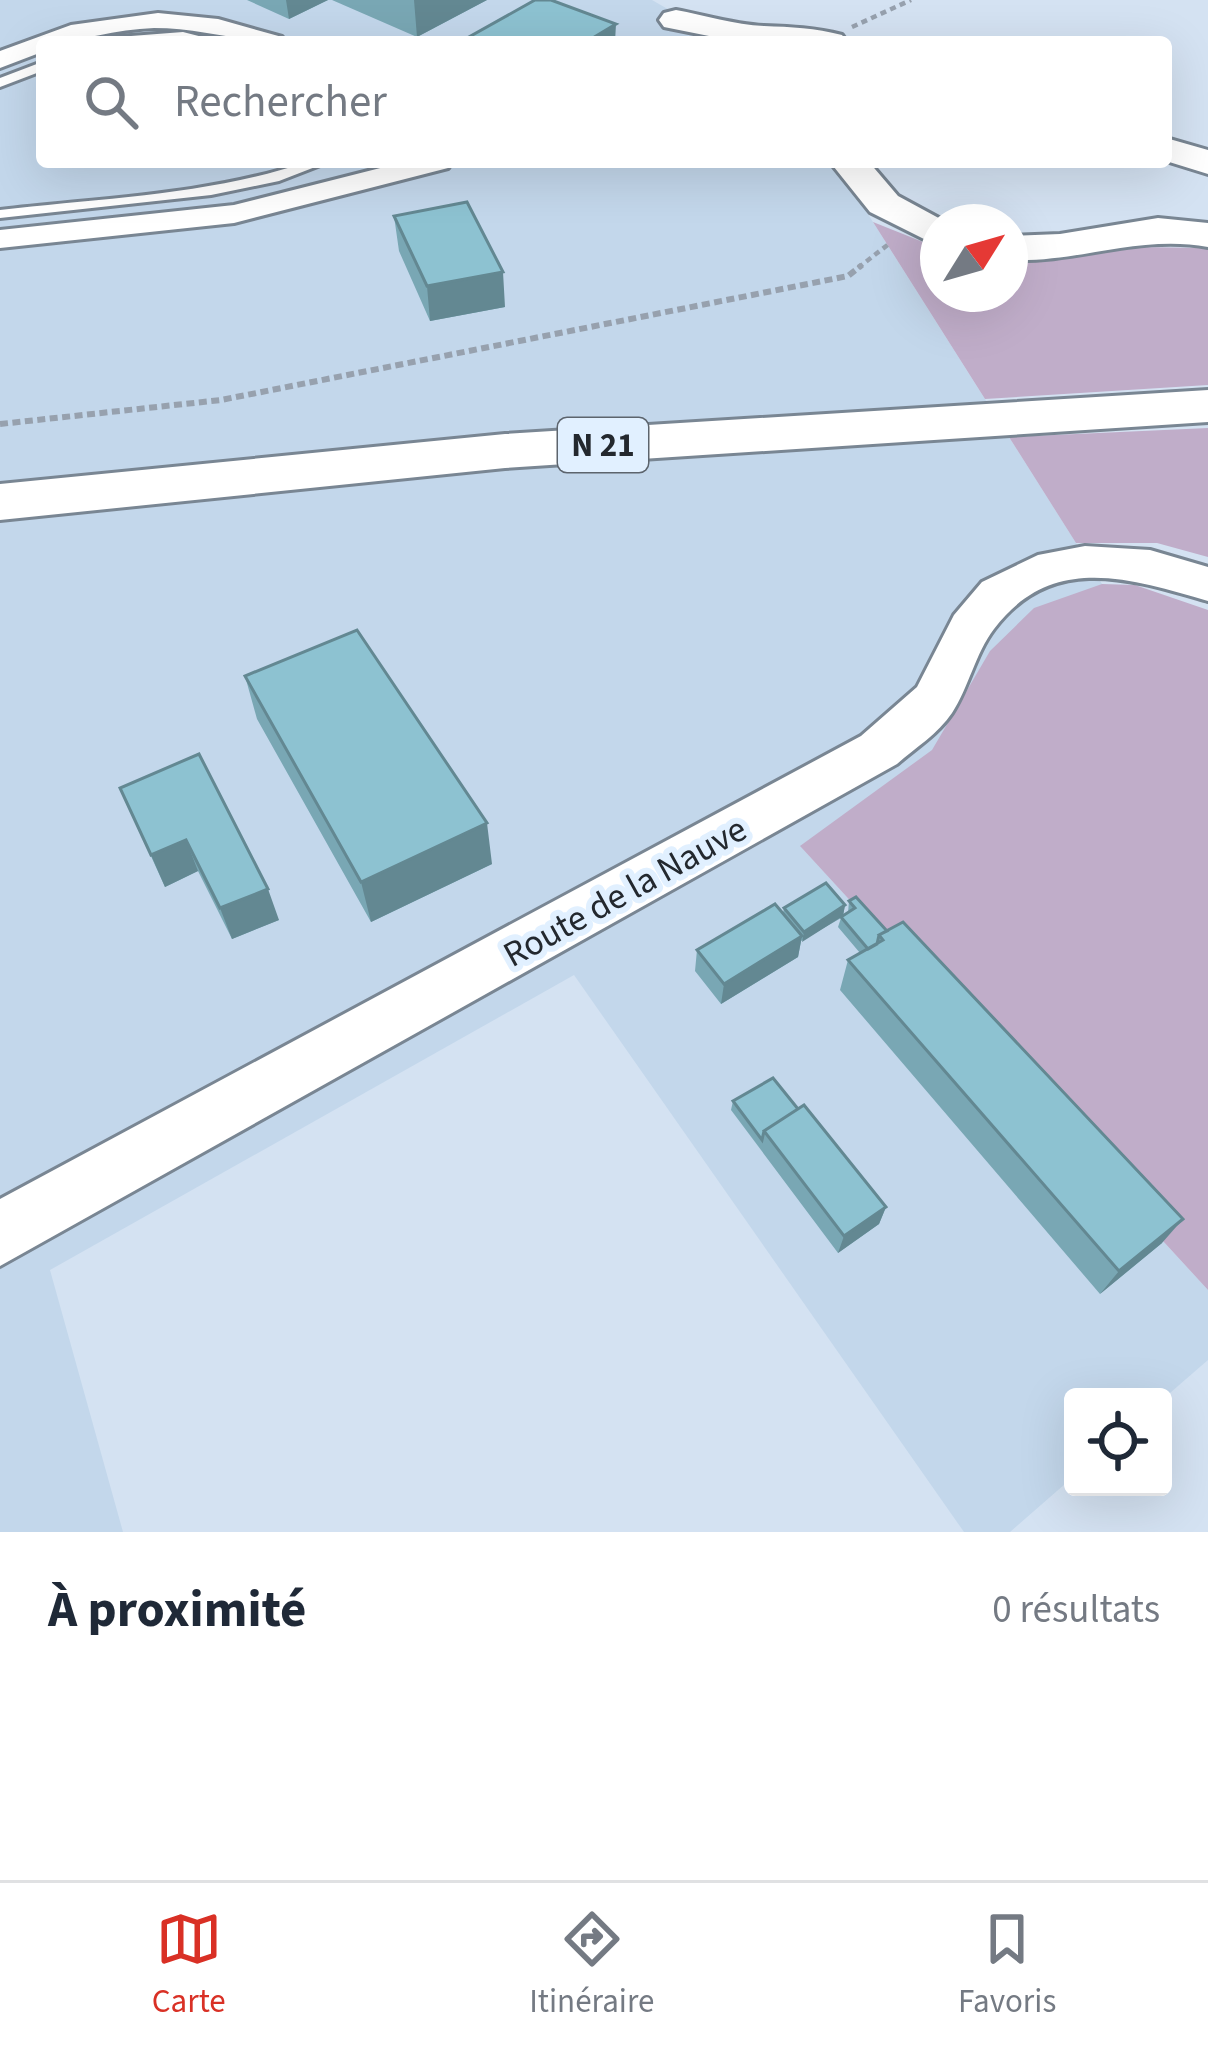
<!DOCTYPE html>
<html lang="fr">
<head>
<meta charset="utf-8">
<style>
	:root { --surface:#fff; --page:#f6f6f7; --text:#1f2937; --muted:#747a83; --line:#e0e1e3; --accent:#d93025 }
	body { margin:0; font-family:"Source Sans 3",sans-serif; background:var(--page); color:var(--text) }
	.controls { position:absolute; right:36px; bottom:36px; display:grid; overflow:hidden; border-radius:12px; box-shadow:0 12px 48px #0002 }
	.controls button { width:108px; height:108px; display:grid; place-items:center; padding:0; border:0; border-bottom:3px solid var(--line); background:var(--surface); color:var(--text); font:60px sans-serif }
	.compass { position:absolute; left:920px; top:204px; width:108px; height:108px; border-radius:50%; background:var(--surface); box-shadow:0 12px 48px #0002; rotate:53deg }
	.list { margin:0; padding:0; list-style:none }
	h2 { display:flex; justify-content:space-between; align-items:center; height:156px; margin:0; padding:0 48px; font-size:51px }
	h2 small { font-size:39px; font-weight:400; color:var(--muted) }
	.icon { flex:none; width:66px; height:66px; fill:none; stroke:currentColor; stroke-width:2; stroke-linecap:round; stroke-linejoin:round }
	.map { position:relative; flex:none; width:1208px; height:1532px; overflow:hidden }
	.search { position:absolute; background:var(--surface); box-shadow:0 12px 48px #0002; left:36px; right:36px; top:36px; height:132px; display:flex; align-items:center; gap:30px; box-sizing:border-box; padding:0 42px; border-radius:12px; color:var(--muted); font-size:45px }
	.sheet { height:348px; background:var(--surface) }
	nav { display:flex; justify-content:space-around; align-items:center; box-sizing:border-box; height:168px; border-top:3px solid var(--line); background:var(--surface); font-size:33px; color:var(--muted) }
	nav a { display:grid; justify-items:center; gap:6px }
	nav .on { color:var(--accent) }
	.map>svg:first-child { display:block }
	.built { fill:#c3d7eb }
	.green { fill:#c0adc9 }
	.lines { fill:none; stroke-linecap:round; stroke-linejoin:round }
	.service-casing { stroke:#798693; stroke-width:6 }
	.minor-casing { stroke:#798693; stroke-width:6 }
	.tertiary-casing { stroke:#798693; stroke-width:6 }
	.secondary-casing { stroke:#798693; stroke-width:6 }
	.primary-casing { stroke:#798693; stroke-width:6 }
	.path-far1 { stroke:#97a1ae; stroke-width:4.5; stroke-dasharray:6 4.5; stroke-linecap:butt }
	.path { stroke:#97a1ae; stroke-width:6; stroke-dasharray:8 4.5; stroke-linecap:butt }
	.service { fill:#fff; fill-rule:evenodd }
	.minor { fill:#fff; fill-rule:evenodd }
	.tertiary { fill:#fff; fill-rule:evenodd }
	.secondary { fill:#fff; fill-rule:evenodd }
	.primary { fill:#fff; fill-rule:evenodd }
	.wall { fill:#79a7b4 }
	.shaded-wall { fill:#638892 }
	.building { fill:#8dc2d1; stroke:#638892; stroke-width:3 }
	.labels { text-anchor:middle; dominant-baseline:central; stroke-width:12; stroke-linejoin:round; paint-order:stroke }
	.shield { fill:#e1f0ff; stroke:#5c646d; stroke-width:3 }
	.shield-label { font-size:33px; font-weight:bold; fill:#23282e }
	.street-label { font-size:36px; fill:#23282e; stroke:#e1f0ff }
</style>
</head>
<body>
<div class="map">
<svg width="1208" height="1532" viewBox="0 0 1208 1532">
	<rect width="100%" height="100%" fill="#d4e2f2"/>
	<path class="built" d="M0 0H652L725 42H42V162H835L1121 614 801 847 1208 1290V1360L1163 1399 1073 1397V1477L1010 1532H964L574 975 50 1270 123 1532H0Z"/>
	<path class="green" d="M873 222 938 248V294H1010V264L1136 247 1208 248V385L985 399Z
		M1208 428V557L1157 543H1076L1009 437Z
		M1102 584 1135 585 1208 610V1290L800 846 932 750 990 651 1034 608Z"/>
	<g class="lines">
		<g class="service-casing">
			<path id="service" d="M183 32 222 42H99L105 38Z
				M42 62V71L0 87V78Z
				M307 162H328L279 181 211 195 0 218V210C102 198 209 195 307 162Z"/>
		</g>
		<g class="minor-casing">
			<path id="minor" d="M158 13 218 19 282 37 286 42C241 42 199 28 154 28 116 29 80 42 42 42V52L0 68V51L71 25Z
				M404 162H452L448 168 234 223 0 248V230L234 205Z"/>
		</g>
		<g class="tertiary-casing">
			<path id="tertiary" d="M1085 546 1150 550 1208 567V601C1131 579 1052 552 994 629 975 654 969 687 952 713 938 734 915 748 897 764L0 1266V1199L861 736 917 687 954 615 982 582 1038 555Z"/>
		</g>
		<g class="secondary-casing">
			<path id="secondary" d="M676 10C704 15 735 25 764 26 791 27 815 28 842 35L847 42H717L719 38 664 27 659 20 664 13Z
				M1166 138 1208 150V174L1166 161Z
				M830 162H869L898 196 946 222H938V246L870 212Z
				M1158 218 1208 223V247C1140 234 1078 263 1010 260V236L1060 234Z"/>
		</g>
		<g class="primary-casing">
			<path id="primary" d="M1208 390V422L505 468 0 520V484L505 434Z"/>
		</g>
		<path class="path-far1" d="M852 27 911 0
			M858 268 890 243"/>
		<path class="path" d="M0 424 221 400 848 276 862 265"/>
		<use href="#service" class="service"/>
		<use href="#minor" class="minor"/>
		<use href="#tertiary" class="tertiary"/>
		<use href="#secondary" class="secondary"/>
		<use href="#primary" class="primary"/>
	</g>
	<path class="wall" d="M247 0H328L289 19Z
		M332 0H487L417 37Z
		M394 216 505 307 430 321 399 251Z
		M245 676 492 864 371 922 257 719Z
		M120 788 279 920 232 939 198 871 165 887Z
		M849 901 1162 1243 1100 1294 840 990 848 960 860 953 838 927 841 918 801 941 798 957 721 1004 695 971 697 950 783 913 784 908 845 905 843 916 848 913Z
		M733 1101 798 1109 886 1207 879 1224 838 1253 731 1110Z"/>
	<path class="shaded-wall" d="M286 0H328L289 19Z
		M414 0H487L417 37Z
		M616 24 615 42H586Z
		M503 272 505 307 430 321 427 286Z
		M487 823 492 864 371 922 361 882Z
		M186 840 198 871 165 887 151 855Z
		M268 889 279 920 232 939 220 908Z
		M845 905 843 916 802 942 804 932Z
		M802 936 798 957 721 1004 724 984Z
		M886 1207 879 1224 838 1253 844 1236Z
		M1183 1219 1162 1243 1100 1294 1119 1271Z"/>
	<path class="building" d="M535 0H551L616 24 586 42H460Z
		M467 202 503 272 427 286 394 216Z
		M357 630 487 823 361 882 245 676Z
		M199 754 268 889 220 908 186 840 151 855 120 788Z
		M826 883 845 905 804 932 784 908Z
		M856 897 887 931 879 935 877 944 868 949 841 917 855 908 849 901Z
		M775 904 802 936 724 984 697 950Z
		M903 922 1183 1219 1119 1271 848 960 883 940 879 935Z
		M773 1078 798 1109 764 1131 762 1140 733 1101Z
		M804 1105 886 1207 844 1236 764 1131Z"/>
	<g class="labels">
		<rect class="shield" x="558" y="418" width="90" height="54" rx="9"/>
		<g class="shield-label">
			<text x="603" y="445">N 21</text>
		</g>
		<g class="street-label">
			<text transform="translate(625 892) rotate(-29)">Route de la Nauve</text>
		</g>
	</g>
</svg>
<div class="controls">
<button><svg class="icon" aria-label="locate" viewBox="0 0 24 24"><circle cx="12" cy="12" r="6"/><path d="M12 2v4M12 18v4M2 12h4M18 12h4"/></svg></button>
</div>
<svg class="compass" viewBox="-18 -18 36 36"><path d="M0-13l5 13h-10z" fill="#e53935"/><path d="M0 13l5-13h-10z" fill="#747a83"/></svg>
<div class="search"><svg class="icon" aria-label="search" viewBox="0 0 24 24"><circle cx="10" cy="10" r="6"/><path d="M15 15l6 6"/></svg>Rechercher</div>
</div>
<section class="sheet">
<h2>À proximité<small>0 résultats</small></h2>
<ul class="list">
</ul>
</section>
<nav>
<a class="on"><svg class="icon" aria-label="map" viewBox="0 0 24 24"><path d="M3 6l6-2 6 2 6-2v14l-6 2-6-2-6 2zM9 4v14M15 6v14"/></svg>Carte</a>
<a><svg class="icon" aria-label="directions" viewBox="0 0 24 24"><path d="M12 3l9 9-9 9-9-9zM9 14v-3h6M13 9l2 2-2 2"/></svg>Itinéraire</a>
<a><svg class="icon" aria-label="saved" viewBox="0 0 24 24"><path d="M7 4h10v16l-5-4-5 4z"/></svg>Favoris</a>
</nav>
</body>
</html>
